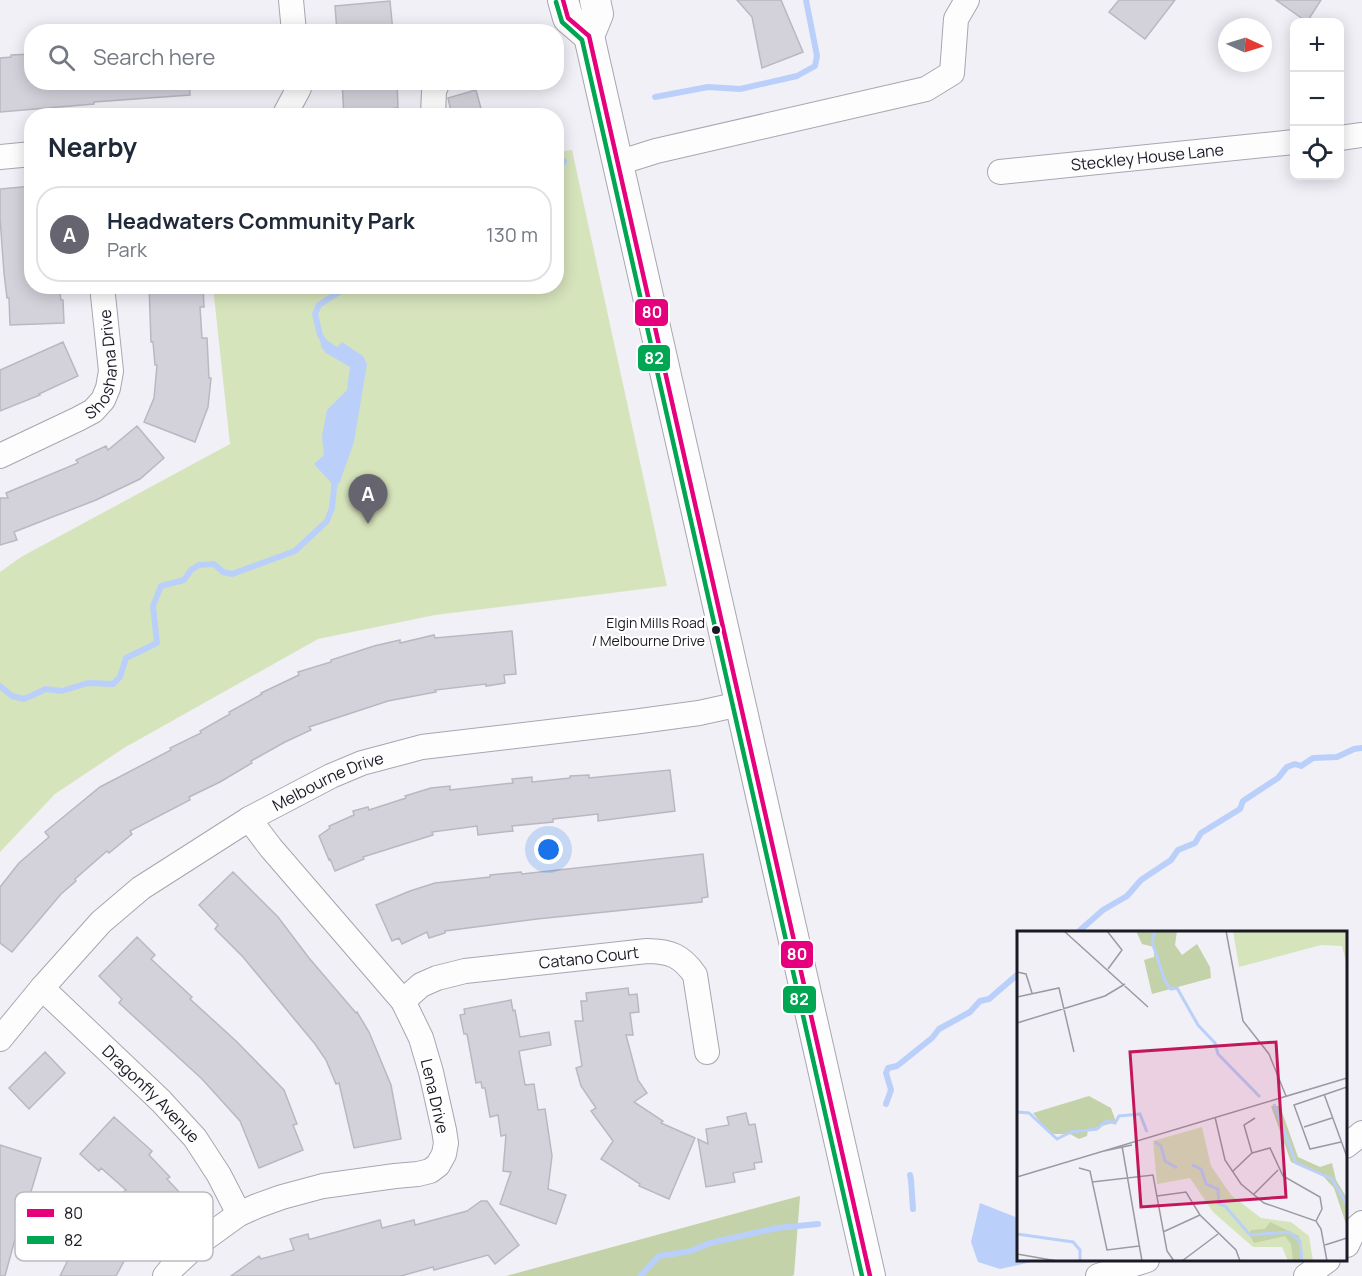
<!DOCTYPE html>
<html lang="en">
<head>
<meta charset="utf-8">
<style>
	:root { --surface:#fff; --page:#f6f6f7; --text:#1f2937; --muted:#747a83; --line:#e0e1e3; --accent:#66646e }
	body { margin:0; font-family:Manrope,sans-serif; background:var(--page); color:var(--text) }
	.controls { position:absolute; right:18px; top:18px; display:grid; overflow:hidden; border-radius:12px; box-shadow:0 3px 15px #0003 }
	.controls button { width:54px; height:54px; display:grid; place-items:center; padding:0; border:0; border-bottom:2px solid var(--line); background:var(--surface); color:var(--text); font:30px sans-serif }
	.compass { position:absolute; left:1218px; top:18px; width:54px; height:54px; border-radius:50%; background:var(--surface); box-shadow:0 3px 15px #0003; rotate:94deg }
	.you { position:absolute; left:549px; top:850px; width:21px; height:21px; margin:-15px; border:4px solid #fff; border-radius:50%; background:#1a73e8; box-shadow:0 0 0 9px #1a73e833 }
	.badge { display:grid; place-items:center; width:39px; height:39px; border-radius:50%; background:var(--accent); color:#fff; font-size:20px; font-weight:700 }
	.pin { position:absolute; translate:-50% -50px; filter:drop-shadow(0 2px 3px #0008) }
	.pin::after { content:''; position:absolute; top:32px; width:21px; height:18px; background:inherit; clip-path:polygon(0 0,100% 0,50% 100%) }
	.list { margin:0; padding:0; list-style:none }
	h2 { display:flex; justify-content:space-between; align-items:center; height:78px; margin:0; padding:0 24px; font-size:26px }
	h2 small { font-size:20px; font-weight:400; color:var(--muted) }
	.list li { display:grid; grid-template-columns:39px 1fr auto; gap:18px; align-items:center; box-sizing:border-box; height:96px; margin:0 12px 12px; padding:0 12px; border:2px solid var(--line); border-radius:24px }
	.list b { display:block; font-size:22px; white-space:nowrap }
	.list p { margin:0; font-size:20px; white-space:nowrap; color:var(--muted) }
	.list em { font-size:20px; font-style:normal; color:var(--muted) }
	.icon { flex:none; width:33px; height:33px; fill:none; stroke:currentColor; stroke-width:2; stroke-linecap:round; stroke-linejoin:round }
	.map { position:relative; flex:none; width:1362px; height:1276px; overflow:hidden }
	.search { position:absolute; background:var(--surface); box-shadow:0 3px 15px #0003; left:24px; top:24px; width:540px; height:66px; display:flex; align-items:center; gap:15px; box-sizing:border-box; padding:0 21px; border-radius:24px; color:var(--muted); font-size:22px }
	.panel { position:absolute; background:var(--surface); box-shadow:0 3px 15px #0003; left:24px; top:108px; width:540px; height:186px; border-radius:24px }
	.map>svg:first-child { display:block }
	.green { fill:#d6e4bc }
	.forest { fill:#c3d2a8 }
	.water { fill:#bad0fa }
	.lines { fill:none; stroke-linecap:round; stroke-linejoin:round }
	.stream { stroke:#bad0fa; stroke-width:6 }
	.building { fill:#d3d1da; stroke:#b9b8c1; stroke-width:1.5 }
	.minor-casing { stroke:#a8a6af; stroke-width:26 }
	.major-casing { stroke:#a8a6af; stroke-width:32 }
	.minor { stroke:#fdfdfe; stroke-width:24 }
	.major { stroke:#fdfdfe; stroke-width:30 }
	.bus-1-casing { stroke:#fff; stroke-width:9 }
	.bus-2-casing { stroke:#fff; stroke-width:9 }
	.bus-1 { stroke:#e5007d; stroke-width:4.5 }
	.bus-2 { stroke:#00a651; stroke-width:4.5 }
	.bus-dot { fill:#1b1924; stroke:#fff; stroke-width:2 }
	.labels { text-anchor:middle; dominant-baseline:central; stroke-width:4.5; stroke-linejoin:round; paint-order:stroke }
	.bus-label { font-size:14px; fill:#1b1924; stroke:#fff; text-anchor:end }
	.street-label { font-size:16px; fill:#1b1924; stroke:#fff }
	.inset-river { fill:none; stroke:#bad0fa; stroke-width:3 }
	.inset-road { fill:none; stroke:#9b9aa3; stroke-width:1.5 }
	.view { fill:#c2185b; fill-opacity:0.15; stroke:#c2185b; stroke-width:3 }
	.inset-edge { fill:none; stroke:#1b1924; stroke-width:3 }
	.key { fill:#fff; stroke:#bbbabd; stroke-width:1.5 }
	.key-label { font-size:16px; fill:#1b1924 }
	.line-badge { stroke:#fff; stroke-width:2 }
	.badge-label { font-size:16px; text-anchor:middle; font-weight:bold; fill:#fff }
</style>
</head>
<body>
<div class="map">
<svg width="1362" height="1276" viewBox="0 0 1362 1276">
	<rect width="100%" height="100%" fill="#f1f0f7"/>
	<path class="green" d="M572 150 667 586 435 615 318 639 124 748 55 794 0 852V572L21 557 230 444 213 287 556 286 557 152Z"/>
	<path class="forest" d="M800 1196 794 1275 792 1276H506Z"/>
	<path class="water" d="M320 335 337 347 342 342 363 356 367 364 354 442 340 482 336 486 333 485 314 464 324 455 322 436 327 410 347 390 350 367 326 353 321 347Z
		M980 1203 1018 1218V1260H1040L1000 1269 978 1262 971 1242Z"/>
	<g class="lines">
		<path class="stream" d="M655 97 708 87 740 89 797 76 815 66 817 56 806 0
			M556 173 564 161
			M323 340 320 335 315 314 319 305 348 286
			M0 686 12 696 24 699 46 689 62 691 88 683 113 684 120 677 126 658 157 643 153 606 161 586 184 580 191 570 199 565 214 564 223 572 232 574 295 551 327 521 332 508 335 478
			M1078 932 1103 910 1127 896 1141 880 1171 860 1178 850 1195 843 1201 833 1240 809 1243 801 1278 778 1287 767 1295 764 1301 766 1313 758 1337 757 1354 749 1362 748
			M886 1104 891 1090 886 1073 888 1068 897 1066 932 1038 939 1029 970 1012 980 1001 989 999 1018 974
			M910 1175 911 1180 913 1209
			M640 1276 659 1256 691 1251 710 1243 777 1228 818 1224"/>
	</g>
	<path class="building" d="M737 0H781L803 52 762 68 752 17Z
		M1119 0H1175L1145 39 1109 12Z
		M1276 0H1321L1307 22Z
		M390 1 393 32H337L335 6Z
		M32 54V82H189L190 95 94 102V104L0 112V58L11 57V55Z
		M342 82H397L398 108H394V116H344Z
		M476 90 483 116H452L448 98Z
		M32 186V286H59L61 300H63L64 323 10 325 9 298H7L4 273 0 218V189Z
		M149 286H203L204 307H200L202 338H207L209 378H211L208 407 195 442 144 422 154 398 157 365H155L153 342H151Z
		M63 342 78 376 39 394 40 395 0 411V370Z
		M137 426 164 458 140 479 96 500 14 532 17 540 0 545V498H8L6 493 78 463 76 460 106 446 108 450Z
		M512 631 516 674 504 675 505 683 486 686V684L435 690 436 692 388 701 309 727 311 730 285 742 251 761 252 763 220 782 189 797 190 800 130 831 132 834 109 853 107 851 75 879 76 881 61 894 12 952 0 943V887L19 863 49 837 45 832 100 787 171 750 170 748 201 733 200 731 230 714 229 712 262 694 261 693 299 675 298 672 331 662V660L374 646 400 640V643L434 635 435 638Z
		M670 770 675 811 598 821V814L553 819V822L512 826 513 831 478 835 477 826 432 832 433 835 363 857 364 859 335 871 330 859 329 860 319 836 330 828 329 826 354 815 353 811 368 807 369 810 406 798 405 796 431 788 450 786V790L513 783 512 779 532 777V782L570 778V776L589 775V778Z
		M703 854 708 897 702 898V902L537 919 445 931V933L429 938 427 932 402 944 399 938 392 941 376 905 410 891 435 883 490 877V875L521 872 522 874Z
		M233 872 278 917 309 958 356 1013 357 1012 369 1032 391 1085 401 1139 354 1148 339 1083 336 1084 326 1060 315 1044 243 957 215 929 218 925 199 905Z
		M137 937 155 955 151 959 192 997 190 999 236 1041 284 1090 297 1124 293 1125 303 1150 259 1168 240 1121 202 1079 119 1003 122 999 99 976Z
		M628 988 629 995 637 994 639 1012 630 1013 633 1035H626L638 1080 647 1093 634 1102 663 1121 661 1123 695 1138 669 1199 639 1186 640 1184 601 1159 613 1141 591 1111 596 1108 581 1086 576 1068 582 1066 575 1021H583L581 1001H587L586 993Z
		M511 1000 513 1011 515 1010 520 1037 549 1032 551 1045 519 1051 525 1085 534 1084 538 1110 545 1109 552 1156 548 1189 566 1195 556 1224 500 1204 511 1172 503 1171 506 1135 501 1136 498 1115 490 1117 485 1088H482L481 1082 476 1083 467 1034H464L460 1015 465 1014 464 1009Z
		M45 1052 65 1073 29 1109 9 1088Z
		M746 1113 749 1125 755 1124 762 1162 754 1163 755 1169 733 1173 735 1182 706 1187 698 1139 708 1144 706 1129 729 1125 727 1117Z
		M114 1117 152 1151 149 1155 170 1177 167 1179 193 1207 160 1237 121 1194 126 1190 101 1168 99 1171 80 1154Z
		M0 1145 41 1158 17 1239H15L5 1276H0Z
		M481 1201H487L519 1245 495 1264 488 1255 434 1270 433 1267 401 1276H231L259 1256 261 1259 294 1250 290 1239 308 1234 309 1239H311L380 1220 382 1228 414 1220 415 1225 467 1211Z
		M91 1217 135 1241 116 1276H60L67 1262 66 1261Z"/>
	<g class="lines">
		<g class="minor-casing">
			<g id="minor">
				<path d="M291 0 294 32"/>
				<path d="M284 116 299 88 298 82"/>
				<path d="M433 116 434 91 438 82"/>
				<path d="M1340 138 1362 135"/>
				<path d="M0 157 32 154"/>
				<path d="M618 163 656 151 926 89 952 73 956 19 967 0"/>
				<path id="s1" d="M1000 172 1294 142"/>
				<path id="s2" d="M0 456 78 419 93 411 103 400 108 388 111 371 102 286"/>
				<path id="s3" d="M42 988 161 1101 195 1138 219 1175 239 1214"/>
				<path id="s4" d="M403 1001 421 985 437 978 465 971 647 951C670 951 682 956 695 975L707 1052"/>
				<path id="s5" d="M0 1039 42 988 101 922 141 888 249 819 331 776 362 763 422 747 633 722 699 713 740 704"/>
				<path d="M1346 1146 1362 1133"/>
				<path d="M1347 1245 1354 1230 1362 1223"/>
				<path d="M165 1276 170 1270 199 1243 239 1214 257 1206 282 1197 323 1186 395 1176 418 1174 430 1171 438 1165 444 1154 446 1143 444 1130 431 1072 421 1038 403 1001 271 848 249 819"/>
				<path d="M1098 1276 1147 1260"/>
				<path d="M1306 1276 1328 1260"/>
			</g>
		</g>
		<g class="major-casing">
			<path id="major" d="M563 0 568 18 589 36
				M595 0 598 14 589 36 870 1276"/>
		</g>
		<use href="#minor" class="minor"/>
		<use href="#major" class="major"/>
		<g class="bus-1-casing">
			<path id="bus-1" d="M563 0 568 18 589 36 870 1276"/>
		</g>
		<g class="bus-2-casing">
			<path id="bus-2" d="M556 2 562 22 582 40 862 1276"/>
		</g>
		<use href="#bus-1" class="bus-1"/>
		<use href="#bus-2" class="bus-2"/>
	</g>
	<circle class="bus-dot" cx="716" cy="630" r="5"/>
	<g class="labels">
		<g class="bus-label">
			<text x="705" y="622">Elgin Mills Road<tspan x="705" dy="18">/ Melbourne Drive</tspan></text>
		</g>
		<g class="street-label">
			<text stroke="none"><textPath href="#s1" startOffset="148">Steckley House Lane</textPath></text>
			<text stroke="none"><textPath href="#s2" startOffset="153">Shoshana Drive</textPath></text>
			<text stroke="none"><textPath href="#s5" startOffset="423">Melbourne Drive</textPath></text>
			<text stroke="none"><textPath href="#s4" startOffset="195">Catano Court</textPath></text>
			<text stroke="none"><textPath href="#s3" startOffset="152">Dragonfly Avenue</textPath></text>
			<text transform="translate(435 1096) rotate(77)">Lena Drive</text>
		</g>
	</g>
	<g transform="translate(1017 931)">
		<rect width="330" height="330" fill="#f1f0f7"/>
		<path d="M216 0H330V35L325 15 304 14 222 36ZM185 196 194 235 214 264 244 287 274 291 292 305 296 330H271L265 316H236L196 281 173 247 140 253 136 210Z" fill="#d6e4bc"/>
		<path d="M119 0H160L158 14 165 24 180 13 193 36 194 47 135 63 127 29 137 26V16L125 13ZM72 165 94 177 99 191 71 199 70 205 62 208 53 203H33L16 182ZM254 175H263L281 226 303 236 315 232 319 249 330 267V296L317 257 306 245 274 231ZM253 291 282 305 286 330H276L274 313 268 305 237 312 232 303 234 299 248 298Z" fill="#c3d2a8"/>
		<path class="inset-river" d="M138 0 135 11 148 50 154 58 160 57 181 94 198 112 201 123 243 166M257 173 279 232 315 248 330 274M0 181 12 182 40 208 54 201 80 198 89 190 98 192 102 185 123 183 130 201M138 211 144 215 148 230 160 237M175 234 184 238 189 253 201 258 202 273 208 275 233 304 272 301 283 310 285 330M0 303 56 311 63 319V330"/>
		<path class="inset-road" d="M47 0 131 76M90 0 105 19 91 38M209 0 226 90 252 123 269 165M0 41 9 43 15 62M0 66 42 57 57 121M0 92 88 65 108 53M307 163 330 226M198 186 208 229 224 253 247 272 299 290 304 298 310 330M287 196 315 187M324 211 293 218 277 174 330 156M105 215 125 330M87 220 115 214M235 222 227 194 238 187M62 237 73 240 90 319 122 315M215 241 235 222 253 217 266 245 303 266 305 278 299 290M0 246 330 147M75 251 136 244 150 320 157 330M236 264 261 239M140 265 169 261 183 284 219 319 223 330M146 301 183 284M308 314 330 307M0 323 40 330M165 330 201 303M230 330H256"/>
		<path class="view" d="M259 111 269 266 124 276 113 121Z"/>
		<rect width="330" height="330" class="inset-edge"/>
	</g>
	<rect x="15" y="1192" width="198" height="69" rx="9" class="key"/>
	<rect x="27" y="1209" width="27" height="8" fill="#e5007d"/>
	<rect x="27" y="1236" width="27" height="8" fill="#00a651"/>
	<g class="key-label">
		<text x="64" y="1219">80</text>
		<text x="64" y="1246">82</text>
	</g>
	<g class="line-badge">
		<rect x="634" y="298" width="35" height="29" rx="6" fill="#e5007d"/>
		<rect x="637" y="344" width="34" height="28" rx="6" fill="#00a651"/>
		<rect x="780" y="940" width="34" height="29" rx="6" fill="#e5007d"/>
		<rect x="782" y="985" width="35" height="29" rx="6" fill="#00a651"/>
	</g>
	<g class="badge-label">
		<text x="652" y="318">80</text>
		<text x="654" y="364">82</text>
		<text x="797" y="960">80</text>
		<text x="799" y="1005">82</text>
	</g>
</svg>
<div class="controls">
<button>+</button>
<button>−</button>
<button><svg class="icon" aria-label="locate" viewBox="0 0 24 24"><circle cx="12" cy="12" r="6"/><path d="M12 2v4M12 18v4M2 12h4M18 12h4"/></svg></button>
</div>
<svg class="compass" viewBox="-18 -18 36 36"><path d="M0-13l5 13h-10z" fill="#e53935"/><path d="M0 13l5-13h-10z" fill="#747a83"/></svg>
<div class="you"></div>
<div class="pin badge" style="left:368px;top:524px">A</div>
<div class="search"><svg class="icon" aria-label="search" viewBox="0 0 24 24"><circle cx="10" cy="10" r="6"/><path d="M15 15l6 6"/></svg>Search here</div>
<section class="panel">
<h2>Nearby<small></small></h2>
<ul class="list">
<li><span class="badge">A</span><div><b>Headwaters Community Park</b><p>Park</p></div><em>130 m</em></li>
</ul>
</section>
</div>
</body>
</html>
